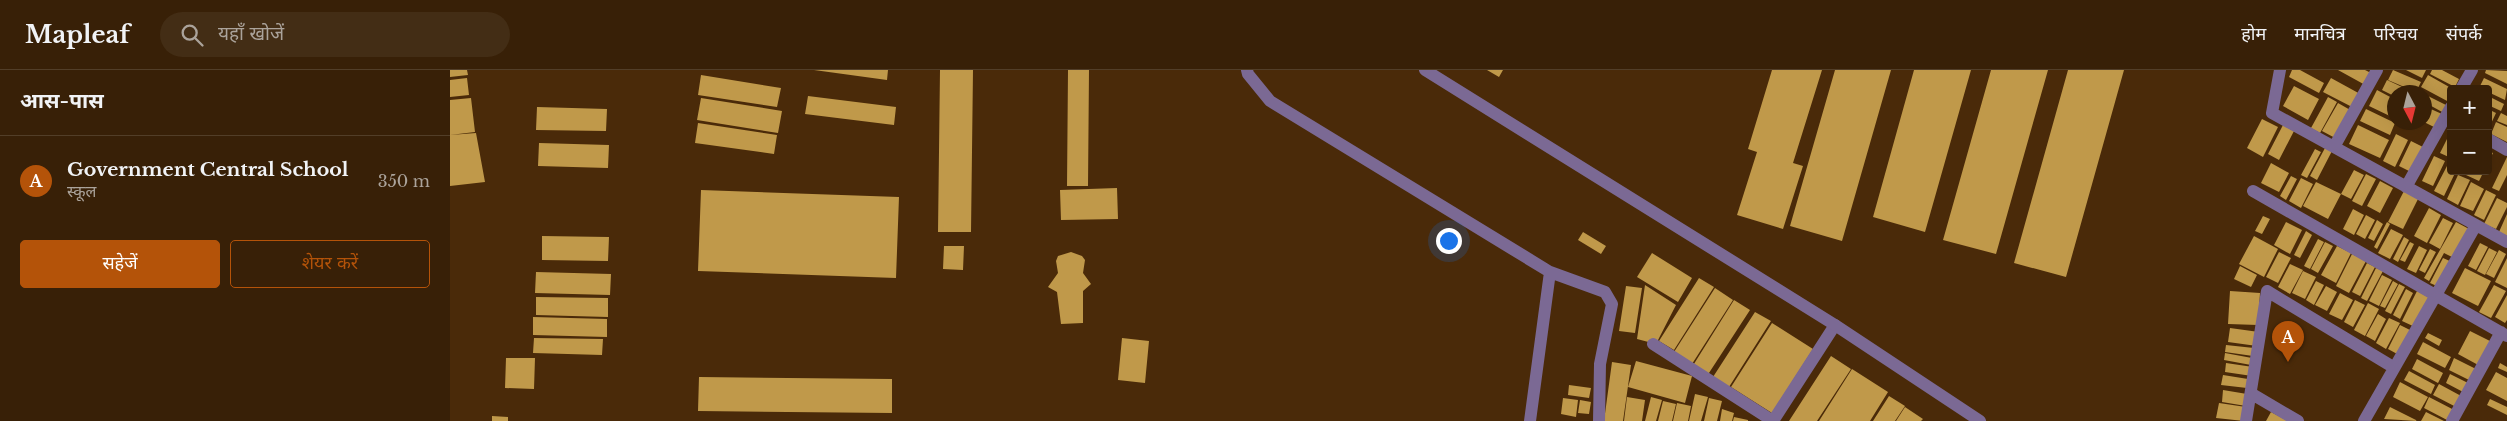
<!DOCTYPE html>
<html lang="hi">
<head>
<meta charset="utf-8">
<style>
	:root { --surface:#382007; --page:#432d15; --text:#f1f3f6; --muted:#aba39b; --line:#523e28; --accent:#b45309 }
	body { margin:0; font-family:"Libre Baskerville","Noto Sans Devanagari",serif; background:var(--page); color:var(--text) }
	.controls { position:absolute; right:15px; top:15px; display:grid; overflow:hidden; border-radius:5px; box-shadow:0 5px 20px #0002 }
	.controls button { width:45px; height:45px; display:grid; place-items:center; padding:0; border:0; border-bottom:1px solid var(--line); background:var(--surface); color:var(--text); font:25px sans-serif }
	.compass { position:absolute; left:1937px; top:15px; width:45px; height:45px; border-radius:50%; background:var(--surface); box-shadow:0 5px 20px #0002; rotate:173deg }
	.you { position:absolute; left:998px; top:170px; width:18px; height:18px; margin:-12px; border:4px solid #fff; border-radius:50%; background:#1a73e8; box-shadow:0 0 0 8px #1a73e833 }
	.badge { display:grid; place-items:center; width:32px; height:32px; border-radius:50%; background:var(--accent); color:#fff; font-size:16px; font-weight:700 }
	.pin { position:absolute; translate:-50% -41px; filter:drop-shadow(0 1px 2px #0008) }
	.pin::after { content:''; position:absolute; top:26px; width:18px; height:15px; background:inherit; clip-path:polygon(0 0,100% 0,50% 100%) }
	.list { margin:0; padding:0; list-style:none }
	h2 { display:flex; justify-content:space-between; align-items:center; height:65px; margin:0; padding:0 20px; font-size:21px }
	h2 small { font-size:16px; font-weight:400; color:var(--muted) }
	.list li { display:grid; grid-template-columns:32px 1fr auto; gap:15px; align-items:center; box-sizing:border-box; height:90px; padding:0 20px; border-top:1px solid var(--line) }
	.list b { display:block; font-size:19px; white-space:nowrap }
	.list p { margin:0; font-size:16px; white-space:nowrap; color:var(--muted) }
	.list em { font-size:16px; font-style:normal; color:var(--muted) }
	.actions { display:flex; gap:10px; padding:15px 20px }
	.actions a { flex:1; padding:11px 0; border:1px solid var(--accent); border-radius:5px; text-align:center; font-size:18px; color:var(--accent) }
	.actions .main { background:var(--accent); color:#fff }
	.icon { flex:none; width:28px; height:28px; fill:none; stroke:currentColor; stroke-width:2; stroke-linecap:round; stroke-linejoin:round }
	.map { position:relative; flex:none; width:2057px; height:351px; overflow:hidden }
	header { display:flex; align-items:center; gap:30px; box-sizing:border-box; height:70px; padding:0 25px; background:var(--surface); border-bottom:1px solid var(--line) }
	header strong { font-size:24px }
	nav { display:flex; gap:28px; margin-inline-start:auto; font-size:18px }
	.search { width:350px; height:45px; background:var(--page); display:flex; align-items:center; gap:12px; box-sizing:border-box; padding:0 18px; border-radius:28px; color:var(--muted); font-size:19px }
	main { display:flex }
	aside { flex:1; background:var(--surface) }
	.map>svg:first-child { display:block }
	.building { fill:#c0994a }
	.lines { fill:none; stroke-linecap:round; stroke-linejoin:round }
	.minor { stroke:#7b6994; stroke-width:12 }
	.tertiary { stroke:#7b6994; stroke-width:12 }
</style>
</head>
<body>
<header>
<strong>Mapleaf</strong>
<div class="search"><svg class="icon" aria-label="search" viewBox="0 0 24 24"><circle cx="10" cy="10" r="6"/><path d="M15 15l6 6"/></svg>यहाँ खोजें</div>
<nav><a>होम</a><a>मानचित्र</a><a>परिचय</a><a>संपर्क</a></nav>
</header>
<main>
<aside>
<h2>आस-पास<small></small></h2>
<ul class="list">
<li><span class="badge">A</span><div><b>Government Central School</b><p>स्कूल</p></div><em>350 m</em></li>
</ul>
<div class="actions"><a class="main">सहेजें</a><a>शेयर करें</a></div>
</aside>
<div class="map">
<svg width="2057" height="351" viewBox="0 0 2057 351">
	<rect width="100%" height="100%" fill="#4a2a09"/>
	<path class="building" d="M0 0H17L18 5 0 7Z
		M364 0H438L437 10Z
		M490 0H523L521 162H488Z
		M618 0H639L638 116H617Z
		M1037 0H1053L1049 7Z
		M1322 0H1372L1343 93 1353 96 1333 159 1287 145 1307 82 1298 79Z
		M1385 0H1441L1392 171 1340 156Z
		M1464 0H1521L1475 162 1423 147Z
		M1541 0H1598L1546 184 1493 170Z
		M1618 0H1674L1616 207 1564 193Z
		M1842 0H1850L1874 13 1869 23 1839 7Z
		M1888 0H1915L1923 4 1917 16Z
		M1943 0 1971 12 1966 22 1938 10Z
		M1956 0H1976L1972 8Z
		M1982 0H1992L2009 9 2005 17 1980 4Z
		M2036 0 2057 1V14L2035 3Z
		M251 5 331 18 327 37 248 25Z
		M1978 5 2001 18 1999 32 1971 17Z
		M17 8 19 25 0 27V10Z
		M1881 8 1912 25 1904 38 1873 22Z
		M2034 8 2057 19 2055 30 2038 22V19L2029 18Z
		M1937 10 1963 22H1944V26L1932 20Z
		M1844 16 1869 29 1858 50 1833 36Z
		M1927 20 1944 29V48L1919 36Z
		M1974 24 1998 36 1994 43 1974 32Z
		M358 26 446 37 444 55 355 44Z
		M2038 26 2054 34 2051 41 2038 35Z
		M1878 27 1887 32 1870 63 1861 58Z
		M21 28 25 62 0 65V30Z
		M251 28 332 41 328 63 247 50Z
		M1888 33 1902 41 1887 69 1872 61Z
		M1974 36 1992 44 1986 58 1974 52Z
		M87 37 157 39 156 61 86 60Z
		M1916 39 1945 53 1940 65 1910 51Z
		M2038 39 2046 43 2038 60Z
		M2051 43 2057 46V55L2047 51Z
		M1812 49 1828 57 1813 87 1797 78Z
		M2046 52 2057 57V72L2041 64Z
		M248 53 327 65 324 84 245 73Z
		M1833 55 1844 61 1829 90 1818 84Z
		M1908 55 1939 70 1930 88 1899 74Z
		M2001 61V88L1990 83Z
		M26 63 35 112 0 116V65Z
		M1946 64 1958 70 1945 97 1933 91Z
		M1961 71 1973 77 1961 102 1949 96Z
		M89 73 159 75 158 98 88 96Z
		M1875 78 1882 81 1867 110 1860 106Z
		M1865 79 1871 82 1857 108 1851 105Z
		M2038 81 2043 83 2038 93Z
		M1984 86 1995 91 1983 116 1972 111Z
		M2057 87V105L2049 121 2042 118Z
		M1821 93 1839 103 1829 122 1811 113Z
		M1997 96 2001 98V101H2006L1994 126 1984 121Z
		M1904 100 1914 105 1901 129 1891 124Z
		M2018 101H2034L2029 111 2016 105Z
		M1916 104 1926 109 1912 136 1902 131Z
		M2008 105 2020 110 2008 135 1997 129Z
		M1841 106 1847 109 1836 130 1830 126Z
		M1851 108 1863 114 1851 138 1839 131Z
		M1930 111 1943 118 1930 143 1917 136Z
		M1866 112 1891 124 1878 149 1853 136Z
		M2021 112 2034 119 2023 141 2010 136Z
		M667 118 668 149 611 150 610 120Z
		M251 120 449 127 446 208 248 201Z
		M2036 120 2046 125 2034 150 2024 145Z
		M1954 121 1968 129 1953 159 1938 152Z
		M2047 128 2057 133V137L2046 159 2034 154Z
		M1979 138 1991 145 1977 173 1964 166Z
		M1903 139 1914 145 1904 165 1893 159Z
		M2057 144V166L2049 162Z
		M1916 145 1925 150 1915 169 1906 164Z
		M1813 146 1820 149 1812 164 1805 161Z
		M1993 148 2003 153 1990 179 1979 173Z
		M1927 150 1933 154 1924 171 1918 168Z
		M1836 152 1852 160 1840 184 1824 175Z
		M1937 152 1940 154 1927 179 1924 177Z
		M2006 152 2019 159 2004 188 1994 183 1979 211 1974 208Z
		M1941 159 1953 165 1940 189 1928 183Z
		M1856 161 1862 165 1850 188 1844 185Z
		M1133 162 1156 176 1151 184 1128 170Z
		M92 166 159 167 158 191 92 190Z
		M1804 166 1828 179 1814 207 1789 194Z
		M1954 167 1959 170 1948 192 1943 189Z
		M1868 169 1874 172 1860 199 1854 196Z
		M1875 172 1883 176 1868 203 1861 199Z
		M1960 172 1964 174 1955 192 1950 190Z
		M2030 173 2038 177 2026 200 2018 196Z
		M494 176H514L513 200 493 199Z
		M1887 176 1901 183 1886 213 1871 205Z
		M1969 176 1977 180 1966 203 1957 199Z
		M2039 178 2047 182 2035 205 2027 201Z
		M1980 179 1986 182 1975 203 1969 200Z
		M2049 180 2056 184 2044 208 2036 204Z
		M621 182 632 186 635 190 633 203 641 214 633 221V253L611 254 607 222 598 217 608 203 606 191 608 186Z
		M1829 182 1841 188 1828 213 1816 207Z
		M1202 183 1242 208 1228 232 1187 207Z
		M1902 184 1916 191 1899 223 1886 216Z
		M1993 188 2002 192 1989 217 1980 213Z
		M2057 188V218L2045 212Z
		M1917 193 1925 197 1910 226 1902 222Z
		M1840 194 1853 200 1840 224 1828 217Z
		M1790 196 1807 205 1801 217 1784 209Z
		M1926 198 1933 201 1917 231 1911 228Z
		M2015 198 2041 211 2028 236 2002 223Z
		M1853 201 1866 207 1855 229 1842 223Z
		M86 202 161 204 160 225 85 223Z
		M1932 205 1942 210 1929 236 1919 231Z
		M1249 208 1264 217 1224 280 1209 271Z
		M1866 211 1874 215 1864 235 1856 230Z
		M1943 211 1948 214 1935 238 1930 236Z
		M1949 214 1955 217 1941 244 1935 241Z
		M1195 215 1226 235 1206 274 1187 269Z
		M2044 215 2056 221 2041 248 2029 242Z
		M1176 216 1192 218 1185 263 1169 261Z
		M1876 216 1887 222 1877 241 1865 235Z
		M1265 218 1283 230 1242 294 1224 282Z
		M1956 219 1963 223 1950 249 1943 245Z
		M1780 221 1810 223 1808 255 1778 254Z
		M1967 221 1980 228 1965 257 1952 251Z
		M1890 223 1903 230 1892 250 1879 244Z
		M2057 225V250L2055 253 2045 247Z
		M86 227 158 228V247L86 245Z
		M1284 230 1300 240 1257 306 1242 297Z
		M1905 230 1915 235 1903 257 1894 252Z
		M1918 233 1929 239 1915 266 1904 260Z
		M1305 242 1321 251 1279 317 1263 307Z
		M1928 244 1936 249 1925 271 1916 266Z
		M83 247 157 249V267L83 265Z
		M1939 248 1950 253 1936 279 1926 273Z
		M1322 253 1363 279 1322 343 1281 317Z
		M1950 255 1962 261 1949 285 1938 279Z
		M1780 258 1809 262 1807 276 1778 272Z
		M2020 261 2042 272 2030 296 2008 284Z
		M1978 263 1992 270 1989 276 1975 268Z
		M84 268 153 269 152 285 83 283Z
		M672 268 699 271 695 313 668 310Z
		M1973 272 2001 287 1995 298 1967 284Z
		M1776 275 1804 278 1803 286 1775 282Z
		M1775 283 1802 288 1801 295 1774 290Z
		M1381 286 1401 299 1367 351H1339Z
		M56 288H85L84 319 55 318Z
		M2004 288 2026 299 2019 310 1999 300Z
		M1967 289 1993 303 1988 313 1962 299Z
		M1186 291 1242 306 1235 333 1178 317Z
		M1162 292 1181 295 1173 351H1154Z
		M1776 293 1803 297 1802 306 1775 302Z
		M2050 293 2057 297V302L2048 298Z
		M1402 299 1438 322 1420 351H1369Z
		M1959 301 1985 315 1981 324 1954 310Z
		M2046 302 2057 308V331L2036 320Z
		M2000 304 2020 314 2015 323 1996 313Z
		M1773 305 1798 309 1797 318 1771 315Z
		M249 307 442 309V343L248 341Z
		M1950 312 1978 327 1970 341 1943 327Z
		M1989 314 2013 327 2008 338 1983 325Z
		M1119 315 1141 318 1139 328 1118 325Z
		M1773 320 1797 324 1796 336 1772 332Z
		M1245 324 1258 327 1251 351H1239Z
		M1439 326 1455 336 1445 351H1423Z
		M1177 327 1195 330 1192 351H1174Z
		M1201 327 1212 330 1206 351H1195Z
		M1979 327 2006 341 1999 351 1974 338Z
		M1113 328 1128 330 1126 347 1111 344Z
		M1259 328 1272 331 1267 351H1254Z
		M2040 329 2057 337V345L2037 335Z
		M1130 330 1141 332 1139 344 1128 343Z
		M1213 331 1226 334 1222 351H1208Z
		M1227 333 1241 336 1238 351H1223Z
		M1769 333 1796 337 1794 351 1766 348Z
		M1455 337 1473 349 1471 351H1446Z
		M1940 337 1968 351 1934 349Z
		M1272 339 1284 343 1282 351H1270Z
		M1821 342 1838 351H1816Z
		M1976 342 1994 351H1971Z
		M42 346 58 347V351H42Z
		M1284 347 1298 350V351H1283Z"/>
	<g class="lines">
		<path class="minor" d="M797 0 798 4 820 31 1100 202 1080 351
			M1830 0 1822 43 2057 172
			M2011 19 2022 0
			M2038 69 2057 80
			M1884 77 1927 0
			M1956 117 2001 37
			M1803 121 2057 266
			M1100 202 1155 222 1162 234 1150 294 1149 351
			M1203 274 1323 351
			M1802 324 1848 351
			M1323 351 1385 255
			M1796 351 1817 221 1943 297
			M1914 351 2026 155
			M2002 351 2051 262"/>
		<path class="tertiary" d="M975 0 1385 255 1530 351"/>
	</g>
</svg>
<div class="controls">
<button>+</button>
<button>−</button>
</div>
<svg class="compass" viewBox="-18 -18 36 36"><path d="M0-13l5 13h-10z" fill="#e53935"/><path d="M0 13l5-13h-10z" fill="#aba39b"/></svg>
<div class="you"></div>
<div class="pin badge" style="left:1838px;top:292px">A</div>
</div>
</main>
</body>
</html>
